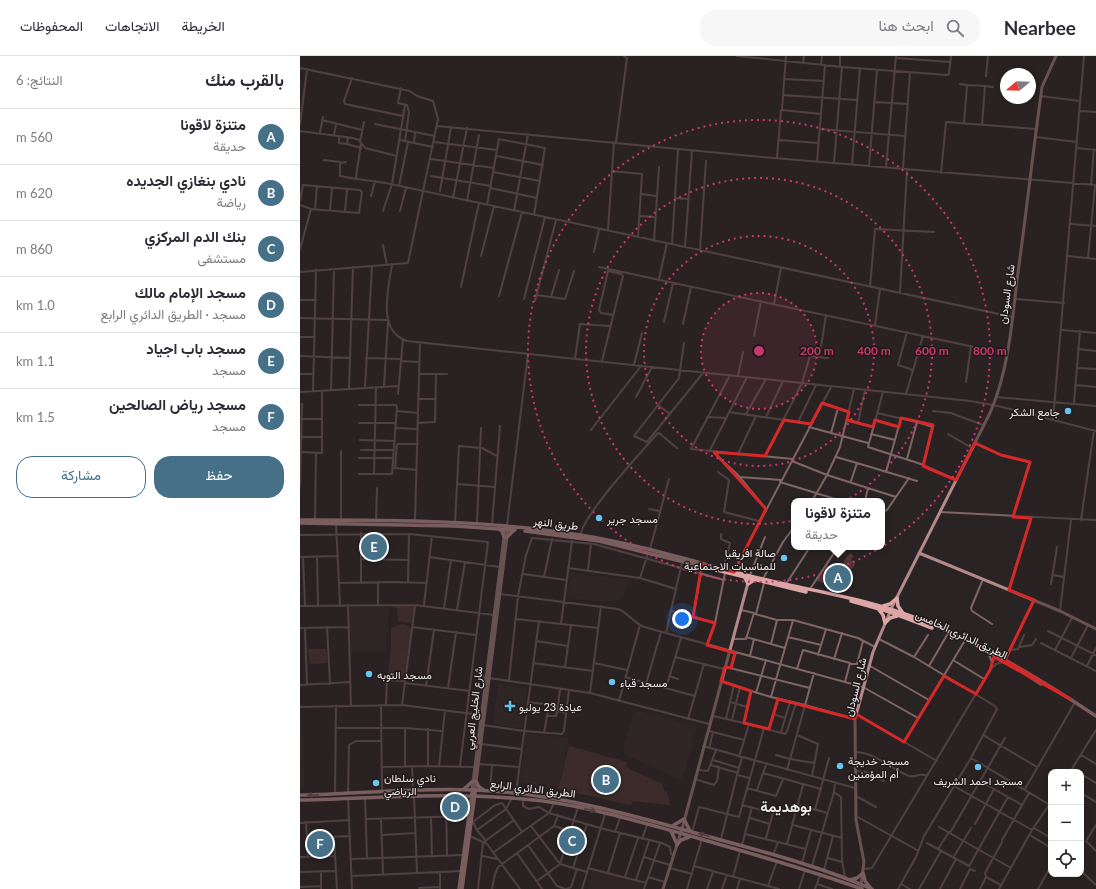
<!DOCTYPE html>
<html lang="ar">
<head>
<meta charset="utf-8">
<style>
	:root { --surface:#fff; --page:#f7f7f7; --text:#2b2b33; --muted:#7c7c81; --line:#e1e1e2; --accent:#457088 }
	body { margin:0; font-family:Lato,Vazirmatn,sans-serif; background:var(--page); color:var(--text); direction:rtl }
	.controls { position:absolute; right:12px; bottom:12px; display:grid; overflow:hidden; border-radius:8px; box-shadow:0 2px 6px #0003 }
	.controls button { width:36px; height:36px; display:grid; place-items:center; padding:0; border:0; border-bottom:1px solid var(--line); background:var(--surface); color:var(--text); font:20px sans-serif }
	.compass { position:absolute; left:700px; top:12px; width:36px; height:36px; border-radius:50%; background:var(--surface); box-shadow:0 2px 6px #0003; rotate:251deg }
	.you { position:absolute; left:382px; top:563px; width:14px; height:14px; margin:-10px; border:3px solid #fff; border-radius:50%; background:#1a73e8; box-shadow:0 0 0 6px #1a73e833 }
	.badge { display:grid; place-items:center; width:26px; height:26px; border-radius:50%; background:var(--accent); color:#fff; font-size:13px; font-weight:700 }
	.pin { position:absolute; translate:-50% -50%; border:2px solid #fff; box-shadow:0 1px 4px #0006 }
	.popup { position:absolute; left:491px; top:442px; width:94px; height:52px; box-sizing:border-box; display:grid; place-content:center; border-radius:8px; background:var(--surface); filter:drop-shadow(0 1px 3px #0005); font-size:13px; white-space:nowrap; color:var(--muted) }
	.popup b { font-size:15px; color:var(--text) }
	.popup::after { content:''; position:absolute; left:50%; top:100%; margin-left:-8px; border:8px solid transparent; border-top-color:var(--surface) }
	.list { margin:0; padding:0; list-style:none }
	h2 { display:flex; justify-content:space-between; align-items:center; height:52px; margin:0; padding:0 16px; font-size:17px }
	h2 small { font-size:13px; font-weight:400; color:var(--muted) }
	.list li { display:grid; grid-template-columns:26px 1fr auto; gap:12px; align-items:center; box-sizing:border-box; height:56px; padding:0 16px; border-top:1px solid var(--line) }
	.list b { display:block; font-size:15px; white-space:nowrap }
	.list p { margin:0; font-size:13px; white-space:nowrap; color:var(--muted) }
	.list em { font-size:13px; font-style:normal; color:var(--muted) }
	.actions { display:flex; gap:8px; padding:12px 16px }
	.actions a { flex:1; padding:9px 0; border:1px solid var(--accent); border-radius:16px; text-align:center; font-size:14px; color:var(--accent) }
	.actions .main { background:var(--accent); color:#fff }
	.icon { flex:none; width:22px; height:22px; fill:none; stroke:currentColor; stroke-width:2; stroke-linecap:round; stroke-linejoin:round }
	.map { position:relative; flex:none; width:796px; height:833px; overflow:hidden; direction:ltr }
	header { display:flex; align-items:center; gap:24px; box-sizing:border-box; height:56px; padding:0 20px; background:var(--surface); border-bottom:1px solid var(--line) }
	header strong { font-size:19px }
	nav { display:flex; gap:22px; margin-inline-start:auto; font-size:14px }
	.search { width:280px; height:36px; background:var(--page); display:flex; align-items:center; gap:10px; box-sizing:border-box; padding:0 14px; border-radius:16px; color:var(--muted); font-size:15px }
	main { display:flex }
	aside { flex:1; background:var(--surface) }
	.map>svg:first-child { display:block }
	.built { fill:#372929 }
	.green { fill:#563535 }
	.lines { fill:none; stroke-linecap:round; stroke-linejoin:round }
	.minor { stroke:#7f6665; stroke-width:2 }
	.secondary { stroke:#b38a89; stroke-width:3 }
	.primary { stroke:#dba6a5; stroke-width:3.5 }
	.oneway { fill:#7e6060 }
	.marked { fill:none; stroke:#d62828; stroke-width:3; stroke-linejoin:round }
	.ring { fill:none; stroke:#c93770; stroke-width:2; stroke-dasharray:2 4 }
	.poi-dot { fill:#65c5ef; stroke:#211a1a; stroke-width:1.5 }
	.labels { text-anchor:middle; dominant-baseline:central; stroke-width:3; stroke-linejoin:round; paint-order:stroke }
	.street-label { font-size:11px; fill:#eee9e9; stroke:#211a1a }
	.poi-label { font-size:11px; fill:#eee9e9; stroke:#211a1a; text-anchor:start }
	.district-label { font-size:15px; font-weight:bold; fill:#eee9e9; stroke:#211a1a }
	.centre { fill:#c93770; stroke:#211a1a; stroke-width:2 }
	.ring-label { font-size:12px; text-anchor:middle; font-weight:bold; fill:#c93770; stroke:#211a1a; stroke-width:3; stroke-linejoin:round; paint-order:stroke }
</style>
</head>
<body>
<header>
<strong>Nearbee</strong>
<div class="search"><svg class="icon" aria-label="search" viewBox="0 0 24 24"><circle cx="10" cy="10" r="6"/><path d="M15 15l6 6"/></svg>ابحث هنا</div>
<nav><a>الخريطة</a><a>الاتجاهات</a><a>المحفوظات</a></nav>
</header>
<main>
<div class="map">
<svg width="796" height="833" viewBox="0 0 796 833">
	<rect width="100%" height="100%" fill="#2a2323"/>
	<path class="built" d="M271 517 329 524 323 542 305 546 267 541Z
		M52 551 89 552 86 596H51L50 552Z
		M198 628 227 633 222 672 193 668Z
		M334 654 397 670 382 724 326 699 323 695Z
		M0 659H2L4 732H0Z
		M226 677 269 682 258 731 220 727Z
		M292 813 342 828 340 833H288Z"/>
	<path class="green" d="M550 497 554 500 551 504 555 507 554 510 539 531 516 525 527 509 537 515Z
		M92 548 113 550 111 567 98 565 97 552 92 551Z
		M104 568 111 572 104 623 88 621 91 589V571Z
		M8 593H26L27 607 10 608Z
		M269 690 327 706 326 711 362 728 365 736 367 735 370 749 333 745 331 749 258 733Z"/>
	<g class="lines">
		<path class="minor" d="M437 0 542 11 647 19 649 18 651 0
			M486 0 482 54 521 58
			M596 2 650 6
			M503 7 504 0
			M521 8 522 0
			M540 10V0
			M0 12 110 35 117 40 133 45 138 63 108 207 0 216
			M686 20 688 0
			M52 22 44 45 45 48 103 60
			M484 23 524 25
			M660 28 667 29
			M685 30 693 31
			M101 32 98 47 107 49 109 56 105 85
			M483 39 557 44
			M740 40 780 45
			M574 46 608 48
			M780 55 796 56
			M22 64 62 74
			M664 67 667 29 685 30 682 69
			M0 68 7 13
			M75 68 135 80
			M137 70 462 101 796 129
			M520 73 605 80
			M0 75 53 82 59 84 65 92 97 100
			M20 76 23 61
			M34 79 36 68
			M39 80V87L47 88
			M48 81 47 88 61 92
			M736 81 777 86
			M100 84 133 91
			M479 84 519 87
			M60 86 64 66
			M134 86 197 94
			M316 86 327 2 324 0
			M114 87 115 77
			M61 88 56 121 57 123 86 127 713 261
			M777 92 796 94
			M197 100 243 109
			M477 102 481 54
			M131 103 194 112
			M24 104 40 106V120L56 123
			M517 106 525 9
			M41 107 46 106
			M534 107 542 11
			M552 108 560 12
			M569 110 577 14
			M586 111 596 0
			M603 112 610 16
			M312 115 342 118 338 181
			M193 116 240 125
			M641 117 646 66 736 73
			M131 120 191 130
			M791 129 794 93
			M99 130 108 86
			M190 132 237 142
			M140 135 151 71
			M341 138 357 140
			M71 140 75 125
			M153 142 167 72
			M375 142 389 143
			M0 145 3 129 60 134 62 136 59 157 11 153 0 149
			M167 145 179 79
			M187 149 199 83 245 92 234 159
			M15 153 17 130
			M30 154 32 132
			M83 155 92 128 105 49
			M100 155 106 132
			M214 155 228 78
			M45 156 47 133
			M339 160 355 161
			M771 168 796 170
			M308 174 314 86
			M354 185 359 111
			M372 188 378 93
			M83 189 87 209
			M385 191 392 95
			M0 193 11 153
			M400 194 406 105
			M294 196 299 173
			M181 200 194 150
			M768 200 796 203
			M788 202 795 130
			M92 208C89 232 76 275 107 285L670 345 698 350 796 375
			M299 211 707 298
			M359 223 367 187
			M161 231 179 147
			M570 231 575 173 634 176
			M600 237 607 114
			M236 239 265 243 274 215
			M199 240 222 156
			M251 241 259 214
			M224 243 245 161
			M715 243 764 247
			M0 244H16
			M235 245 256 164
			M474 248 481 212
			M0 262 87 264
			M364 266 373 227
			M383 268 391 231
			M575 269 580 233
			M762 274 796 277
			M607 276 598 309 613 314
			M454 280 461 245
			M0 281H15
			M384 287 379 322 334 380 347 386 403 317
			M521 291 526 259
			M778 293 796 295
			M0 300 50 302 53 211
			M66 302 101 303
			M275 303 280 268 310 270
			M101 305 119 306
			M302 305 323 220 321 218 308 215 299 254 301 257 313 259
			M334 309 342 277
			M777 312 796 313
			M0 318H13
			M119 318H147
			M430 319 391 393 493 403
			M438 320 443 296
			M666 326 671 290
			M775 329 796 331
			M84 330 88 266
			M65 331 72 211
			M49 332 50 302
			M31 334 34 213
			M13 335 16 214
			M0 336 99 330
			M583 336 568 391 624 409 656 424
			M98 338 103 283
			M606 338 623 280
			M336 341 352 311
			M697 341 796 350
			M118 343H135
			M522 347 549 356
			M774 347 780 275
			M358 349 370 358
			M97 355 118 357
			M633 355 651 357 683 369
			M429 356 511 368
			M577 357 617 366 607 403
			M446 358 466 323
			M407 361 426 362
			M466 361 483 325
			M0 363H22
			M547 364 573 371
			M575 364 599 371
			M753 364 784 0
			M498 366 516 329
			M617 366 633 371 624 409
			M59 367H96
			M118 367 135 366 136 318
			M558 367 565 334
			M509 371 568 387
			M96 372 118 373
			M291 374 341 310
			M531 377 538 352
			M571 378 595 384
			M648 378 672 392
			M0 381H22
			M60 384 95 385
			M675 387 701 399 730 406 713 461
			M61 394H94
			M41 395V464
			M0 396 22 397V335
			M409 396 447 321
			M414 397 438 419 466 453
			M438 398 456 360
			M465 400 502 327 510 300 528 302
			M536 401 557 407 551 425
			M59 402H93
			M492 405 527 419 596 441
			M557 407 617 425
			M94 412 117 414
			M95 412 97 388H118
			M418 416 429 424 424 456 459 465
			M586 416 601 362
			M59 418H92L97 351 96 349H59
			M74 418 76 331
			M440 421 481 424
			M480 426 542 445
			M157 428 195 431
			M0 430 2 348
			M512 445 527 419 540 391 554 333
			M565 445 568 432
			M349 453 359 455
			M582 456 587 454 609 422
			M640 456 796 464
			M15 464 16 398
			M781 464 794 374
			M76 465 77 432
			M115 465 120 286
			M155 467 159 390 182 392 197 400
			M177 467 181 372
			M36 468 40 548
			M192 468 200 370
			M207 469 228 298
			M421 478V483L430 487 423 513
			M0 479 109 478 188 486 160 710
			M280 479C287 454 338 400 357 378L359 377 377 392
			M350 493 369 423
			M0 501 38 500
			M3 501 5 550
			M17 501 18 549
			M129 501 200 511
			M61 503 109 504
			M268 512 340 522 376 533
			M288 514 291 488
			M434 515 531 331
			M223 518 266 524
			M450 519 465 481
			M753 519 764 521
			M244 521 252 483
			M340 522 348 497
			M463 523 483 486 494 471
			M683 523 671 552 672 555 692 568
			M61 526V477
			M108 526 109 478
			M39 527 92 526 126 527
			M486 528 510 491
			M751 528 757 491
			M510 533 538 491
			M709 533 731 462
			M200 538 318 553C328 557 333 566 344 571L563 631 618 662
			M78 548V526
			M48 549 51 650
			M124 549 132 480
			M0 550 115 549 194 559
			M144 552 151 504
			M157 554 165 506
			M372 555 415 567
			M760 555 771 464
			M455 558 477 564
			M456 558 464 527
			M393 561 402 511
			M216 563 298 572
			M261 568 272 485
			M27 571 30 628
			M112 571 176 579
			M0 572 49 571
			M5 572 7 629
			M748 575 796 599
			M366 577 382 506
			M446 581 471 588 477 564H493L558 582 575 591
			M488 581 521 589
			M434 583H446L454 557 441 554
			M579 583 614 601 695 650 697 653 671 702 624 780 616 801 598 833
			M236 585 268 590
			M741 587 796 615
			M471 588 485 592
			M407 589 415 567 425 517
			M720 591 732 589 736 583
			M710 594 718 593 724 579
			M755 594 772 562
			M518 599 526 573
			M689 599 692 606 691 613
			M450 600 454 583
			M375 601 424 613
			M614 601 628 579
			M771 602 788 569
			M534 603 542 577
			M653 604 684 623
			M705 604 734 544
			M233 607 293 615
			M294 607 327 614
			M551 608H557L563 585
			M570 610 629 644
			M629 610 647 579
			M787 610 796 592
			M265 611 271 569
			M426 611 510 632
			M431 612 435 596
			M497 613 503 594 550 607 545 626
			M172 619 183 620 186 623
			M369 620 378 623
			M325 621 395 640
			M189 622 290 637 409 668
			M209 624 218 540 226 499 232 482 294 488 424 524
			M422 626 471 641 505 649 555 663
			M105 627 170 635
			M346 628 361 576
			M0 629 50 626
			M126 630 134 574
			M148 632 156 576
			M366 632 381 582
			M290 637 301 550
			M456 637 466 604
			M471 641 493 564
			M319 645 340 569
			M228 646 258 650 256 660H247
			M430 646 447 651 444 667 485 678 487 675 496 647
			M81 649 82 736
			M86 649 87 624 105 625
			M102 649 115 549
			M258 650 260 633
			M0 651 102 649 181 659
			M447 651 451 635
			M257 655 266 657
			M473 658 485 662
			M556 658 637 705
			M413 660 444 667
			M388 663 404 608
			M426 663 434 629
			M432 664 440 631
			M183 669 224 675 262 678 264 675 269 634
			M36 672H105L142 675
			M105 672V710
			M128 673V710
			M469 673 478 643
			M409 675 444 684
			M481 676 490 646
			M244 677 249 649
			M497 679 518 688 512 720
			M683 679 737 711
			M604 686 664 586
			M181 688 221 693
			M403 690 555 732
			M409 692 413 676
			M556 696C576 697 591 713 609 720 616 722 620 716 627 720
			M476 699 490 703 514 707
			M781 699 796 708
			M439 701 449 668
			M671 702 750 749
			M413 704 439 712 437 719
			M178 708 219 711
			M411 709 438 717
			M112 710 113 734
			M139 710 145 654
			M82 711 128 710 174 711
			M439 712 442 702
			M772 713 778 716
			M399 714 408 715 416 694
			M487 714 514 617
			M556 715 566 716 584 725
			M770 716 796 674
			M463 717 521 733
			M781 718 796 727
			M395 723 414 729 417 725 419 711
			M680 725 722 749
			M654 730 732 774
			M447 732 476 740 483 723
			M725 733 774 648
			M457 734 466 709
			M190 735 192 709
			M534 736 541 741 542 804 545 822
			M35 737 36 650
			M48 737 49 689 56 685H81
			M216 737 239 565
			M781 737 796 746
			M114 740 117 816
			M146 740 147 800
			M556 740 576 751
			M48 742 52 833
			M65 742 67 802
			M223 744V750L229 753 239 751 249 757 300 772 362 787 370 791 371 798 373 799
			M442 749 473 757 466 782
			M498 749 528 757
			M515 754 529 702
			M556 760 617 794
			M131 761 132 801
			M450 762 470 768
			M66 763 168 760
			M81 763 83 819
			M6 766 8 801
			M0 767 49 764
			M675 768 694 733
			M493 769 542 782
			M796 769 786 785 796 795
			M231 770 260 808 287 816
			M254 770 270 775
			M639 771 711 812
			M734 772 751 782
			M177 774 173 766 195 749 202 747 222 776 194 796
			M222 776 249 757 254 747
			M315 776 320 762
			M392 776 399 751 439 761 464 672
			M650 777 705 682
			M445 778 506 793
			M82 779 115 777
			M730 779 751 792
			M170 780 187 788 220 833
			M34 781 37 833
			M7 782 49 780
			M342 783 347 769
			M421 783 437 719 450 722
			M702 784 729 737
			M185 785 214 764
			M186 785 177 774 206 753 212 742
			M627 787 669 810 708 741
			M487 788 503 729
			M228 789 257 830 265 833
			M442 789 452 751
			M638 793 649 776
			M217 797 242 833
			M473 799 478 786
			M182 800 198 803
			M0 801 35 800
			M344 801 370 809
			M528 802 542 806
			M653 802 671 772
			M51 803 164 799
			M502 807 511 774
			M394 810 479 833
			M512 810 534 736 535 726
			M273 812 287 768
			M288 812 346 827
			M370 812 392 818
			M564 813 572 812 690 614 696 608 704 606
			M524 814 533 780
			M21 815V833
			M781 815 796 829
			M0 816 35 815
			M140 816V833
			M308 816 320 777
			M52 820 161 815
			M325 821 338 782
			M348 821 365 826
			M433 821 440 795
			M686 821 701 829
			M336 824 349 785
			M237 825 260 808 278 751
			M517 828 532 833
			M601 828 610 833
			M468 830 477 805
			M0 831 21 830
			M119 832 140 831
			M178 833 183 786
			M192 833 195 818 198 811 254 770 258 759
			M267 833 271 831 277 813
			M282 833 305 758
			M344 833 360 787
			M387 833 402 783
			M407 833 413 816
			M422 833 427 819
			M437 833 440 823
			M499 833 505 814
			M515 833 520 819
			M619 833 641 795
			M640 833 656 803
			M660 833 670 813 675 815
			M680 833 686 821 685 817 702 786
			M699 833 732 774 751 746
			M738 833 751 810"/>
		<path class="secondary" d="M619 497 760 555 796 573
			M591 553 690 357C708 316 712 268 717 224 726 160 733 95 742 31L756 0
			M172 734 205 473
			M175 734 208 473
			M561 829 564 806 556 764 555 663 573 596 590 556
			M363 833 382 773 449 523"/>
		<path class="primary" d="M0 464C93 464 188 464 280 479 343 489 404 509 467 524 517 536 568 543 616 562 679 586 740 623 796 660
			M0 467 155 470 215 474
			M198 472 202 475 204 481
			M225 475 299 485 506 536
			M207 481 214 474
			M445 522 448 528 454 524
			M597 542 598 550 603 557
			M551 545 590 556 632 572
			M583 550 590 548 597 542
			M579 554 583 559 585 567
			M585 567 590 562 597 560
			M726 618 741 628
			M176 725 179 731 184 734
			M164 733 173 725
			M0 739C58 738 117 731 175 734 253 737 325 757 399 778 457 794 517 809 572 833
			M0 744C75 742 149 736 223 743 276 747 329 763 380 777 441 795 502 811 562 833
			M374 769 384 763 390 775
			M371 775 376 786
			M377 789 381 784 389 781
			M549 824 557 822 563 817 565 825 570 831
			M159 833 172 737
			M162 833 175 737"/>
	</g>
	<defs><path id="oneway-solid" d="M-6-.8H1V-3.2L6.5 0L1 3.2V.8H-6Z"/></defs>
	<g class="oneway">
		<use href="#oneway-solid" transform="translate(13 739) rotate(178)"/>
		<use href="#oneway-solid" transform="translate(290 754) rotate(13)"/>
		<use href="#oneway-solid" transform="translate(404 779) rotate(-165)"/>
	</g>
	<path d="M0 0H796V833H0ZM522 347 549 356 547 364 573 371 575 364 599 371 601 362 633 369 623 410 656 424 675 387 701 399 730 406 713 461 731 462 709 534 734 544 705 604 770 643 694 601 690 614 676 638 644 620 604 686 556 658 555 663 478 643 469 673 444 667 451 635 421 625 425 611 431 612 435 597 407 589 415 567 393 561 402 508 434 516 466 453 414 396 465 400 484 364 511 368Z" fill="#2a2323" fill-opacity=".55" fill-rule="evenodd"/>
	<path class="marked" d="M522 347 549 356 547 364 573 371 575 364 599 371 601 362 633 369 623 410 656 424 675 387 701 399 730 406 713 461 731 462 709 534 734 544 705 604 770 643 694 601 690 614 676 638 644 620 604 686 556 658 555 663 478 643 469 673 444 667 451 635 421 625 425 611 431 612 435 597 407 589 415 567 393 561 402 508 434 516 466 453 414 396 465 400 484 364 511 368Z"/>
	<circle cx="459" cy="295" r="58" fill="#c93770" fill-opacity=".12"/>
	<g class="ring">
		<circle cx="459" cy="295" r="58"/>
		<circle cx="459" cy="295" r="115"/>
		<circle cx="459" cy="295" r="173"/>
		<circle cx="459" cy="295" r="231"/>
	</g>
	<g class="poi-dot">
		<circle cx="768" cy="355" r="4"/>
		<circle cx="299" cy="462" r="4"/>
		<circle cx="484" cy="502" r="4"/>
		<circle cx="69" cy="618" r="4"/>
		<circle cx="312" cy="626" r="4"/>
		<path d="M208 644h4v4h4v4h-4v4h-4v-4h-4v-4h4z"/>
		<circle cx="540" cy="710" r="4"/>
		<circle cx="678" cy="711" r="4"/>
		<circle cx="76" cy="727" r="4"/>
	</g>
	<g class="labels">
		<g class="street-label">
			<text transform="translate(706 238) rotate(-82)">شارع السودان</text>
			<text transform="translate(256 467) rotate(7)">طريق النهر</text>
			<text transform="translate(662 578) rotate(25)">الطريق الدائري الخامس</text>
			<text transform="translate(555 631) rotate(-76)">شارع السودان</text>
			<text transform="translate(173 652) rotate(-83)">شارع الخليج العربي</text>
			<text transform="translate(233 732) rotate(7)">الطريق الدائري الرابع</text>
		</g>
		<g class="poi-label">
			<text x="760" y="355" text-anchor="end">جامع الشكر</text>
			<text x="307" y="462">مسجد جرير</text>
			<text x="476" y="496" text-anchor="end">صالة افريقيا<tspan x="476" dy="13">للمناسبات الاجتماعية</tspan></text>
			<text x="77" y="618">مسجد التوبه</text>
			<text x="320" y="626">مسجد قباء</text>
			<text x="219" y="650">عيادة 23 يوليو</text>
			<text x="548" y="704">مسجد خديجة<tspan x="548" dy="13">أم المؤمنين</tspan></text>
			<text x="84" y="721">نادي سلطان<tspan x="84" dy="13">الرياضي</tspan></text>
			<text x="678" y="724" text-anchor="middle">مسجد احمد الشريف</text>
		</g>
		<g class="district-label">
			<text x="486" y="750">بوهديمة</text>
		</g>
	</g>
	<circle cx="459" cy="295" r="6" class="centre"/>
	<g class="ring-label">
		<text x="517" y="299">200 m</text>
		<text x="574" y="299">400 m</text>
		<text x="632" y="299">600 m</text>
		<text x="690" y="299">800 m</text>
	</g>
</svg>
<div class="controls">
<button>+</button>
<button>−</button>
<button><svg class="icon" aria-label="locate" viewBox="0 0 24 24"><circle cx="12" cy="12" r="6"/><path d="M12 2v4M12 18v4M2 12h4M18 12h4"/></svg></button>
</div>
<svg class="compass" viewBox="-18 -18 36 36"><path d="M0-13l5 13h-10z" fill="#e53935"/><path d="M0 13l5-13h-10z" fill="#7c7c81"/></svg>
<div class="you"></div>
<div class="pin badge" style="left:538px;top:522px">A</div>
<div class="popup"><b>متنزة لاقونا</b>حديقة</div>
<div class="pin badge" style="left:306px;top:724px">B</div>
<div class="pin badge" style="left:272px;top:785px">C</div>
<div class="pin badge" style="left:155px;top:751px">D</div>
<div class="pin badge" style="left:74px;top:491px">E</div>
<div class="pin badge" style="left:20px;top:788px">F</div>
</div>
<aside>
<h2>بالقرب منك<small>النتائج: 6</small></h2>
<ul class="list">
<li><span class="badge">A</span><div><b>متنزة لاقونا</b><p>حديقة</p></div><em>560 m</em></li>
<li><span class="badge">B</span><div><b>نادي بنغازي الجديده</b><p>رياضة</p></div><em>620 m</em></li>
<li><span class="badge">C</span><div><b>بنك الدم المركزي</b><p>مستشفى</p></div><em>860 m</em></li>
<li><span class="badge">D</span><div><b>مسجد الإمام مالك</b><p>مسجد · الطريق الدائري الرابع</p></div><em>1.0 km</em></li>
<li><span class="badge">E</span><div><b>مسجد باب اجياد</b><p>مسجد</p></div><em>1.1 km</em></li>
<li><span class="badge">F</span><div><b>مسجد رياض الصالحين</b><p>مسجد</p></div><em>1.5 km</em></li>
</ul>
<div class="actions"><a class="main">حفظ</a><a>مشاركة</a></div>
</aside>
</main>
</body>
</html>
